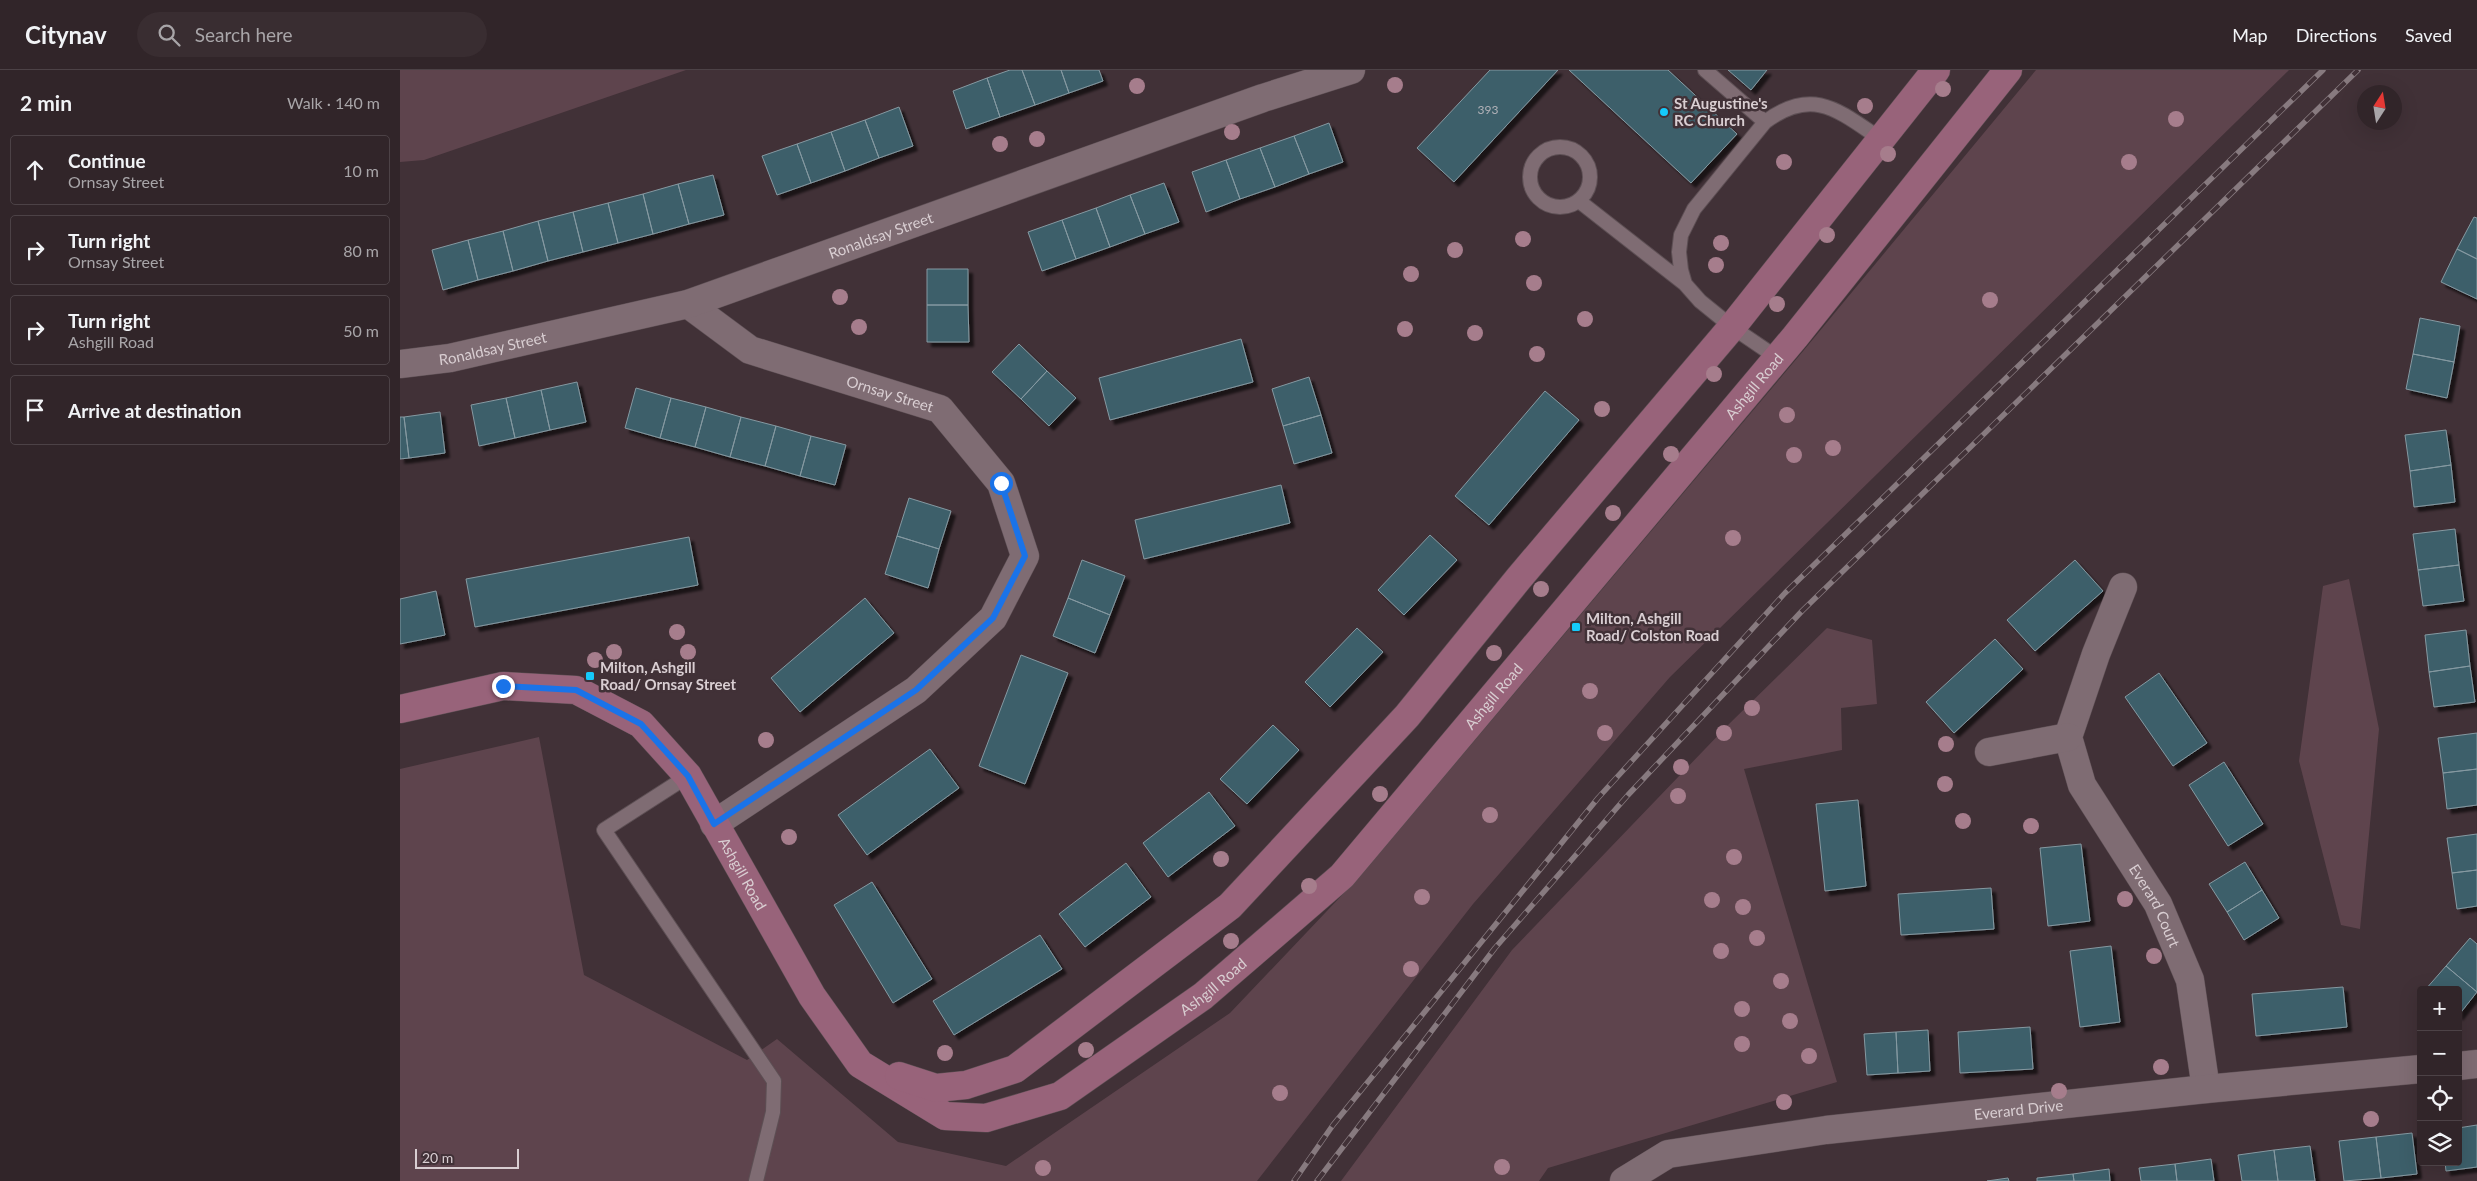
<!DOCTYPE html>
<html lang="en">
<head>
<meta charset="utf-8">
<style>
	:root { --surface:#312529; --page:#392d31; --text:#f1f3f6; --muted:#a8a5a8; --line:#4c4246 }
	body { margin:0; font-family:Lato,sans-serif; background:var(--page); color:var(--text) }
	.controls { position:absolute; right:15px; bottom:15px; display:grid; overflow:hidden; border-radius:5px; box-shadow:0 5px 20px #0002 }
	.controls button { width:45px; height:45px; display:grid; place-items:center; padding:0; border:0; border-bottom:1px solid var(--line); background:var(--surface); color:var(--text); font:25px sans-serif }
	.compass { position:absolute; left:1957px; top:15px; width:45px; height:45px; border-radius:50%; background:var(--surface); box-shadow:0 5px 20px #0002; rotate:12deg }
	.scale { position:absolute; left:15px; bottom:12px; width:104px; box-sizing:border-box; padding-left:5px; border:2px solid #d9ced2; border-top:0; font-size:14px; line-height:18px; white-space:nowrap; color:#d9ced2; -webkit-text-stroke:4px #413137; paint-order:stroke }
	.stop { position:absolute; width:15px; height:15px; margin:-11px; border:4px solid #1a73e8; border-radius:50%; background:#fff }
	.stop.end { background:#1a73e8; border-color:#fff; box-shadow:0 1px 5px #0008 }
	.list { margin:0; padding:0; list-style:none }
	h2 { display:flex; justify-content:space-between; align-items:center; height:65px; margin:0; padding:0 20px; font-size:21px }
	h2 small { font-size:16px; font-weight:400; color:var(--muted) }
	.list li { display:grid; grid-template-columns:32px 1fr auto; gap:15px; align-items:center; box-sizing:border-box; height:70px; margin:0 10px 10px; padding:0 10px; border:1px solid var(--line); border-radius:5px }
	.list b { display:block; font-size:19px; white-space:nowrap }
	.list p { margin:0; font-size:16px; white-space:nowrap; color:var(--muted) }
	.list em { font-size:16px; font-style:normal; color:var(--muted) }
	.icon { flex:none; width:28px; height:28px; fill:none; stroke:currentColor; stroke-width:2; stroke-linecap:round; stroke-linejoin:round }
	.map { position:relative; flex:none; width:2077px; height:1111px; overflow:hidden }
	header { display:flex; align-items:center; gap:30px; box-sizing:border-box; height:70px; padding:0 25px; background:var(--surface); border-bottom:1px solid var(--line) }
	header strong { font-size:24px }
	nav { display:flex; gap:28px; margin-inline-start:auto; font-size:18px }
	.search { width:350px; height:45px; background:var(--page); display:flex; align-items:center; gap:12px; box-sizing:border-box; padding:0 18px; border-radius:28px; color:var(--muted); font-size:19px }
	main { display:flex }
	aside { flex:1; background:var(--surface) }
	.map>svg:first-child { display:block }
	.green { fill:#5e444d }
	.building { fill:#3d5f6b; stroke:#8599a1; filter:url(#shadow) }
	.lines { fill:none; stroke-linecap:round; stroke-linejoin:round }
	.lane-casing { stroke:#5d4f54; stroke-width:16 }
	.street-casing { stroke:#5d4f54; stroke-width:29 }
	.secondary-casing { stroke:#5d4f54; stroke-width:29 }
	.lane { stroke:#7f6c73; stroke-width:14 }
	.street { stroke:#7f6c73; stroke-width:28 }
	.secondary { stroke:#98637a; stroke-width:28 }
	.rail-casing { stroke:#877a7f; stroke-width:5.5 }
	.rail { stroke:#413137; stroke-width:4; stroke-dasharray:11; stroke-linecap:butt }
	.tree { fill:#a67d8c }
	.route { stroke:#1a73e8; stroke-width:6 }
	.poi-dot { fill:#15cafb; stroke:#413137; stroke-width:2 }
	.labels { text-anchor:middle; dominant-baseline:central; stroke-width:5; stroke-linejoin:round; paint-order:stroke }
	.number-label { font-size:12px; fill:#b2b2b8 }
	.poi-label { font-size:15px; font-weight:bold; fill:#d9ced2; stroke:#413137; text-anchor:start }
	.street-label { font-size:15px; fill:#d9ced2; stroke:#413137 }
</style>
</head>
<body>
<header>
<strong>Citynav</strong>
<div class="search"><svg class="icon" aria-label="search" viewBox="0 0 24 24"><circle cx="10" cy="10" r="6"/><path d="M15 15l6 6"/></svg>Search here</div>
<nav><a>Map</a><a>Directions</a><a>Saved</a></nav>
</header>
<main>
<aside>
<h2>2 min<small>Walk · 140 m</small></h2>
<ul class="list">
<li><svg class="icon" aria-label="ahead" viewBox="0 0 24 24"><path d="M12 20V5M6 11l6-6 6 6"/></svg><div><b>Continue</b><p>Ornsay Street</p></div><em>10 m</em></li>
<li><svg class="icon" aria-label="right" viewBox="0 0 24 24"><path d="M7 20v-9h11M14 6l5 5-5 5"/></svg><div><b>Turn right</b><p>Ornsay Street</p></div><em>80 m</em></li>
<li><svg class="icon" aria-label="right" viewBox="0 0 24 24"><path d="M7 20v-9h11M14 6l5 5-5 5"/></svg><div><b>Turn right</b><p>Ashgill Road</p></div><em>50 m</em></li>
<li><svg class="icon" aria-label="arrive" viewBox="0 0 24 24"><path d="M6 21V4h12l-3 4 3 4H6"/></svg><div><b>Arrive at destination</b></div></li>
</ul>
</aside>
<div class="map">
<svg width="2077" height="1111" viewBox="0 0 2077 1111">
	<defs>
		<filter id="shadow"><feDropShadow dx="4.5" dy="4.5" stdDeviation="1" flood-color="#0009"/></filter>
	</defs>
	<rect width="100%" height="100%" fill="#413137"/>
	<path class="green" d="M0 0H286L24 90 0 92Z
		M1636 0H1889L1270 607 1073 834 857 1111H0V699L139 667 184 905 347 990 377 969 498 1072 606 1096 830 943 962 804 1404 280Z
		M1949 509 1979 659 1960 859 1941 855 1899 691 1923 516Z
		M1427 558 1472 570 1477 634 1441 638 1442 680 1344 699 1437 1012 1148 1098 1139 1111H941L1112 880 1329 654Z"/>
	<path class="building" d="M610 0H622L635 35 600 47 587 8Z
		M622 0H661L669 23 635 35Z
		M661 0H699L703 11 669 23Z
		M1090 0H1158L1054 112 1017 78Z
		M1169 0H1268L1337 64 1291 113Z
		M1328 0H1367L1351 20Z
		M587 8 600 47 566 59 553 21Z
		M499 37 513 76 479 88 465 50Z
		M465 50 479 88 445 101 431 62Z
		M929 53 943 92 909 104 894 66Z
		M431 62 445 101 411 113 397 74Z
		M894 66 909 104 875 117 860 78Z
		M397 74 411 113 377 125 362 86Z
		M860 78 875 117 840 129 826 90Z
		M826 90 840 129 806 142 792 102Z
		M313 105 324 145 289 154 278 114Z
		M764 113 779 152 745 164 730 125Z
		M278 114 289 154 253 164 243 124Z
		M243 124 253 164 218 173 208 133Z
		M730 125 745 164 710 177 696 138Z
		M208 133 218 173 183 182 173 142Z
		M696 138 710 177 676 189 662 150Z
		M173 142 183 182 148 191 138 151Z
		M2074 147 2077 148V189L2057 179Z
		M662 150 676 189 642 201 628 162Z
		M138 151 148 191 113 201 103 161Z
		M103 161 113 201 78 210 68 170Z
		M68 170 78 210 43 220 32 180Z
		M2057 179 2077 189V229L2041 212Z
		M527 199H568V235H527Z
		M527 235H568L569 272H527Z
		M2020 248 2060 256 2054 292 2013 284Z
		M841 269 853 312 710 350 699 308Z
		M619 274 647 301 621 329 592 302Z
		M2013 284 2054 292 2047 328 2006 319Z
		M647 301 676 328 649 356 621 329Z
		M909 307 921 345 883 356 872 319Z
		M177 312 186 352 150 360 141 320Z
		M236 318 271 328 260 368 225 358Z
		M141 320 150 360 115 368 106 328Z
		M1145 321 1179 350 1089 455 1055 426Z
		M106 328 115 368 79 376 71 335Z
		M271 328 306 337 295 377 260 368Z
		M306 337 341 347 330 387 295 377Z
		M40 342 45 383 9 388 4 347Z
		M921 345 932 383 894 394 883 356Z
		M0 347H4L9 388 0 389Z
		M341 347 376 356 365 396 330 387Z
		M376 356 411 366 400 406 365 396Z
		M2046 360 2051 395 2010 401 2005 365Z
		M411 366 446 375 435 415 400 406Z
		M2051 395 2055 432 2014 437 2010 401Z
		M881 415 890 453 744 489 735 450Z
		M509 428 551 441 539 479 497 466Z
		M2055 459 2059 495 2018 500 2013 464Z
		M1030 465 1057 490 1004 545 978 520Z
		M497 466 539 479 528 518 485 504Z
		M289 467 298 515 75 557 66 509Z
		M682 490 725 506 710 545 668 528Z
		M1675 490 1703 521 1635 581 1607 550Z
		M2059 495 2064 531 2023 536 2018 500Z
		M36 521 45 565 0 574V529Z
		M465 528 494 563 400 642 371 608Z
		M668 528 710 545 695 583 653 566Z
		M957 558 983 582 930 637 905 612Z
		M2066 560 2070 596 2029 602 2025 565Z
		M1595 569 1623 599 1554 663 1526 632Z
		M621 585 668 603 625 714 579 696Z
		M2070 596 2075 632 2034 637 2029 602Z
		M1759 603 1807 673 1773 696 1725 627Z
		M873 655 899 680 847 734 820 709Z
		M2077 663V699L2043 703 2038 668Z
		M530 679 559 718 467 785 438 745Z
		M1824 692 1863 754 1828 776 1789 715Z
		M2077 699V735L2047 739 2043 703Z
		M809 722 835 756 768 807 743 773Z
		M1458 730 1466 816 1425 821 1416 734Z
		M2077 764V800L2052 803 2047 768Z
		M1681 774 1690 851 1648 856 1640 778Z
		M1845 792 1862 820 1827 842 1809 814Z
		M726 793 751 827 685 877 659 844Z
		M2077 800V836L2057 839 2052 803Z
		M472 812 532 909 493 933 434 835Z
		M1591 818 1594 859 1501 865 1498 824Z
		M1862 820 1879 848 1844 870 1827 842Z
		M640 865 662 899 554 965 533 931Z
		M2070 868 2077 874V922L2046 896Z
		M1711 876 1720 952 1680 957 1670 881Z
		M2046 896 2077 922 2058 946V920H2025Z
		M1943 917 1947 957 1856 966 1852 924Z
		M1630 957 1633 999 1560 1003 1558 962Z
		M1528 960 1530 1001 1498 1003 1496 962Z
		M1496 962 1498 1003 1467 1005 1464 964Z
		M2077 1055V1097L2046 1101 2045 1092H2058V1058Z
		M2012 1063 2017 1104 1981 1108 1976 1067Z
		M1976 1067 1981 1108 1944 1111 1939 1071Z
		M1910 1076 1915 1111H1878L1874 1080Z
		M1874 1080 1878 1111H1842L1838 1085Z
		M1811 1089 1814 1111H1777L1775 1094Z
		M1775 1094 1777 1111H1741L1739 1098Z
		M1709 1099 1710 1111H1674L1673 1104Z
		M1673 1104 1674 1111H1637V1108Z
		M1608 1108 1609 1111H1587Z"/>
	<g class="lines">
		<g class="lane-casing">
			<path id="lane" d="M1305 0 1365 52
				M1130 107a30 30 0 1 1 60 0a30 30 0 1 1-60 0Z
				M1179 131 1285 214
				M1376 287 1332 257 1300 231 1285 214 1281 200 1279 182 1281 165 1294 139 1365 52C1413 16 1439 41 1482 70
				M288 706 204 760 374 1011 373 1042 356 1111"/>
		</g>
		<g class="street-casing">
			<g id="street">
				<path id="s1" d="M288 234 350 280 540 339 601 413 625 486 593 548 516 620 314 754"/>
				<path id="s2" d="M0 294 50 288 288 234 863 28 951 0"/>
				<path id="s3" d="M1723 517 1696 584 1668 667 1682 715 1758 834 1790 910 1806 1019"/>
				<path d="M1589 682 1668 667"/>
				<path d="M2058 996 2077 994"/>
				<path id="s4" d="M1224 1111 1268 1084 1426 1060 1806 1019 2021 999"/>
			</g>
		</g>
		<g class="secondary-casing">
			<g id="secondary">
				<path id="s5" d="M0 639 103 616 176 620 241 654 288 706 412 926 460 994 545 1046 586 1048 660 1026 803 926 942 806 1395 267 1608 0"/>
				<path d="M499 1006 536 1018 566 1015 615 999 830 836 1007 646 1119 508 1332 257 1536 0"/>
			</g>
		</g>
		<use href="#lane" class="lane"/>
		<use href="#street" class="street"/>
		<use href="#secondary" class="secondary"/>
		<g class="rail-casing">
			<path id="rail" d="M894 1111 933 1055 1198 728 1385 523 1923 0
				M917 1111 1095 878 1228 725 1402 541 1958 0"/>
		</g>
		<use href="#rail" class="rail"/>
	</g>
	<g class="tree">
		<circle cx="995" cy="15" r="8"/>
		<circle cx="737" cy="16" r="8"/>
		<circle cx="1543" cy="19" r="8"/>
		<circle cx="1465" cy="36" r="8"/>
		<circle cx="1776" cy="49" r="8"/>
		<circle cx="832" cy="62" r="8"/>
		<circle cx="637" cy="69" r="8"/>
		<circle cx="600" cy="74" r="8"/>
		<circle cx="1488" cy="84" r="8"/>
		<circle cx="1384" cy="92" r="8"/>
		<circle cx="1729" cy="92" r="8"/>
		<circle cx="1427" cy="165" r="8"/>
		<circle cx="1123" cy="169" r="8"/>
		<circle cx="1321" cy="173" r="8"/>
		<circle cx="1055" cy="180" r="8"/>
		<circle cx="1316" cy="195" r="8"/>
		<circle cx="1011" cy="204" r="8"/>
		<circle cx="1134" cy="213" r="8"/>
		<circle cx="440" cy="227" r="8"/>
		<circle cx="1590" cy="230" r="8"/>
		<circle cx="1377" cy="234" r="8"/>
		<circle cx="1185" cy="249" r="8"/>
		<circle cx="459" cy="257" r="8"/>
		<circle cx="1005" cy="259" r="8"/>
		<circle cx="1075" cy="263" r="8"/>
		<circle cx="1137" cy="284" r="8"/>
		<circle cx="1314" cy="304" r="8"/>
		<circle cx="1202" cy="339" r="8"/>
		<circle cx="1387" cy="345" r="8"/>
		<circle cx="1433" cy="378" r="8"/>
		<circle cx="1271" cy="384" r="8"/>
		<circle cx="1394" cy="385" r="8"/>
		<circle cx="1213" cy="443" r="8"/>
		<circle cx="1333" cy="468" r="8"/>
		<circle cx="1141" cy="519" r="8"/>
		<circle cx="277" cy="562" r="8"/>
		<circle cx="214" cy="582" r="8"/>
		<circle cx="288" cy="582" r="8"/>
		<circle cx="1094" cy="583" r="8"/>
		<circle cx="195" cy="590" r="8"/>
		<circle cx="1190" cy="621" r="8"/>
		<circle cx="1352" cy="638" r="8"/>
		<circle cx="1205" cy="663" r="8"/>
		<circle cx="1324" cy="663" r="8"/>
		<circle cx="366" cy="670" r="8"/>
		<circle cx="1546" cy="674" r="8"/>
		<circle cx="1281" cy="697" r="8"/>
		<circle cx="1545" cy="714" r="8"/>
		<circle cx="980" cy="724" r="8"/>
		<circle cx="1278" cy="726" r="8"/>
		<circle cx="1090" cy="745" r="8"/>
		<circle cx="1563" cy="751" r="8"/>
		<circle cx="1631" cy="756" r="8"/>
		<circle cx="389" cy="767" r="8"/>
		<circle cx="1334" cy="787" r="8"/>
		<circle cx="821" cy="789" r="8"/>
		<circle cx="909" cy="816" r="8"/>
		<circle cx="1022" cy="827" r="8"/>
		<circle cx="1725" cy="829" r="8"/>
		<circle cx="1312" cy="830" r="8"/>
		<circle cx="1343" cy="837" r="8"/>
		<circle cx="1357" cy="868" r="8"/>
		<circle cx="831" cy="871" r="8"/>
		<circle cx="1321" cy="881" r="8"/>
		<circle cx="1754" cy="886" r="8"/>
		<circle cx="1011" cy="899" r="8"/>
		<circle cx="1381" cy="911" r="8"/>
		<circle cx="1342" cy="939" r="8"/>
		<circle cx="1390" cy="951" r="8"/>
		<circle cx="1342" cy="974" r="8"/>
		<circle cx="686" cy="980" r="8"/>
		<circle cx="545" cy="983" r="8"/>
		<circle cx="1409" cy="986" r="8"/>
		<circle cx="1761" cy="997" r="8"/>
		<circle cx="1659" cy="1021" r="8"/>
		<circle cx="880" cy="1023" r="8"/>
		<circle cx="1384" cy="1032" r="8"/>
		<circle cx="1971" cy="1049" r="8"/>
		<circle cx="1102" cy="1097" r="8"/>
		<circle cx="643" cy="1098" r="8"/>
	</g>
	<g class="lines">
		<path class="route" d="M103 616 176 620 241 654 288 706 314 754 516 620 593 548 625 486 601 413"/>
	</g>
	<g class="poi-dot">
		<circle cx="1264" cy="42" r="5"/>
		<rect x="1171" y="552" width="10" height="10" rx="2.5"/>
		<rect x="185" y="601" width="10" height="10" rx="2.5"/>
	</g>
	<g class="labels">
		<g class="number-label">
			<text x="1088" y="39">393</text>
		</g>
		<g class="poi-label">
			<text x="1274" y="33">St Augustine's<tspan x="1274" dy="17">RC Church</tspan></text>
			<text x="1186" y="548">Milton, Ashgill<tspan x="1186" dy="17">Road/ Colston Road</tspan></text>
			<text x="200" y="597">Milton, Ashgill<tspan x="200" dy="17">Road/ Ornsay Street</tspan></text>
		</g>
		<g class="street-label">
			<text stroke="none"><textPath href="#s2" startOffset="499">Ronaldsay Street</textPath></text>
			<text stroke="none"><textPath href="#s2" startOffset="94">Ronaldsay Street</textPath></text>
			<text stroke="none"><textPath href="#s5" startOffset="1874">Ashgill Road</textPath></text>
			<text stroke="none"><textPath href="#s1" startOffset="224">Ornsay Street</textPath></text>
			<text stroke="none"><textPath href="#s5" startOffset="1469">Ashgill Road</textPath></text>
			<text stroke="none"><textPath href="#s5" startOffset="434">Ashgill Road</textPath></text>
			<text stroke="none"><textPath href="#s3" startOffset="351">Everard Court</textPath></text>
			<text stroke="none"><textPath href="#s5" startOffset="1064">Ashgill Road</textPath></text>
			<text stroke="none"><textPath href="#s4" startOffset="405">Everard Drive</textPath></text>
		</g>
	</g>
</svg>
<div class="controls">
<button>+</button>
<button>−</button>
<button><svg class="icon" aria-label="locate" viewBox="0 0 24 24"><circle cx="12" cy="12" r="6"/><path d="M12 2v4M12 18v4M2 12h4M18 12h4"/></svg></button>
<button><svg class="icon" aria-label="layers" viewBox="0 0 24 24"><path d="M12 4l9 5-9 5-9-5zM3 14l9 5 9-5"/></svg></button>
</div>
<svg class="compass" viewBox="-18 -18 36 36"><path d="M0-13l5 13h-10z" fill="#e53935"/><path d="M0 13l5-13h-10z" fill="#a8a5a8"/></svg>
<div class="scale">20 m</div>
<div class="stop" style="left:601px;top:413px"></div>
<div class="stop end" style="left:103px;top:616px"></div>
</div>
</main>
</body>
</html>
